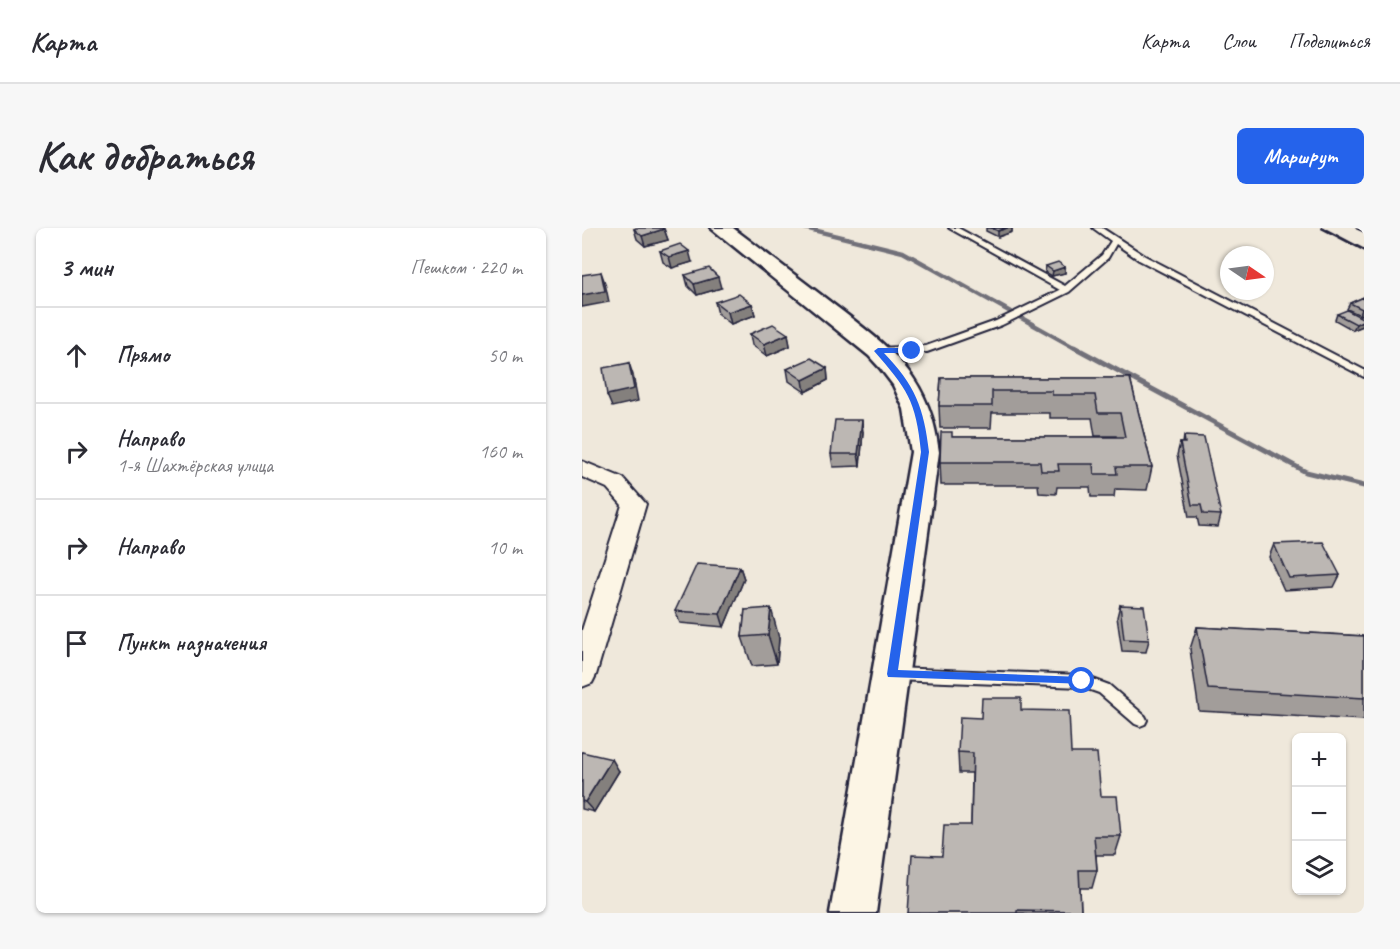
<!DOCTYPE html>
<html lang="ru">
<head>
<meta charset="utf-8">
<style>
	:root { --surface:#fff; --page:#f7f7f7; --text:#2b2b33; --muted:#7c7c81; --line:#e1e1e2; --accent:#2563eb }
	body { margin:0; font-family:Caveat,sans-serif; background:var(--page); color:var(--text) }
	.controls { position:absolute; right:18px; bottom:18px; display:grid; overflow:hidden; border-radius:9px; box-shadow:0 2px 4px #0004 }
	.controls button { width:54px; height:54px; display:grid; place-items:center; padding:0; border:0; border-bottom:2px solid var(--line); background:var(--surface); color:var(--text); font:30px sans-serif }
	.compass { position:absolute; left:638px; top:18px; width:54px; height:54px; border-radius:50%; background:var(--surface); box-shadow:0 2px 4px #0004; rotate:103deg }
	.stop { position:absolute; width:18px; height:18px; margin:-14px; border:4px solid #2563eb; border-radius:50%; background:#fff }
	.stop.end { background:#2563eb; border-color:#fff; box-shadow:0 2px 6px #0008 }
	.list { margin:0; padding:0; list-style:none }
	h2 { display:flex; justify-content:space-between; align-items:center; height:78px; margin:0; padding:0 24px; font-size:26px }
	h2 small { font-size:20px; font-weight:400; color:var(--muted) }
	.list li { display:grid; grid-template-columns:39px 1fr auto; gap:18px; align-items:center; box-sizing:border-box; height:96px; padding:0 24px; border-top:2px solid var(--line) }
	.list b { display:block; font-size:22px; white-space:nowrap }
	.list p { margin:0; font-size:20px; white-space:nowrap; color:var(--muted) }
	.list em { font-size:20px; font-style:normal; color:var(--muted) }
	.icon { flex:none; width:33px; height:33px; fill:none; stroke:currentColor; stroke-width:2; stroke-linecap:round; stroke-linejoin:round }
	.map { position:relative; flex:none; width:782px; height:685px; overflow:hidden; border-radius:9px }
	header { display:flex; align-items:center; gap:36px; box-sizing:border-box; height:84px; padding:0 30px; background:var(--surface); border-bottom:2px solid var(--line) }
	header strong { font-size:28px }
	nav { display:flex; gap:33px; margin-inline-start:auto; font-size:21px }
	.intro { display:flex; align-items:center; justify-content:space-between; box-sizing:border-box; height:144px; padding:0 36px }
	h1 { margin:0; font-size:42px }
	.button { padding:15px 27px; border-radius:9px; background:var(--accent); color:#fff; font-size:21px; font-weight:700 }
	main { display:flex; gap:36px; padding:0 36px }
	aside { flex:1; background:var(--surface); border-radius:9px; box-shadow:0 2px 4px #0004 }
	.map>svg:first-child { display:block }
	.lines { fill:none; stroke-linecap:round; stroke-linejoin:round }
	.stream-far1 { stroke:#716f79; stroke-width:4.5 }
	.stream { stroke:#716f79; stroke-width:5 }
	.lane-casing { stroke:#22223b; stroke-width:4 }
	.street-casing { stroke:#22223b; stroke-width:4 }
	.secondary-casing { stroke:#22223b; stroke-width:5 }
	.lane { fill:#fcf5e5; fill-rule:evenodd }
	.street { fill:#fcf5e5; fill-rule:evenodd }
	.secondary { fill:#fcf5e5; fill-rule:evenodd }
	.rail { stroke:#22223b; stroke-width:3 }
	.wall { fill:#a29d9a; stroke:#22223b; stroke-width:1.5 }
	.shaded-wall { fill:#84807d; stroke:#22223b; stroke-width:1.5 }
	.building { fill:#bcb7b3; stroke:#22223b; stroke-width:1.5 }
	.route { fill:#2563eb }
</style>
</head>
<body>
<header>
<strong>Карта</strong>
<nav><a>Карта</a><a>Слои</a><a>Поделиться</a></nav>
</header>
<div class="intro"><h1>Как добраться</h1><a class="button">Маршрут</a></div>
<main>
<aside>
<h2>3 мин<small>Пешком · 220 m</small></h2>
<ul class="list">
<li><svg class="icon" aria-label="ahead" viewBox="0 0 24 24"><path d="M12 20V5M6 11l6-6 6 6"/></svg><div><b>Прямо</b></div><em>50 m</em></li>
<li><svg class="icon" aria-label="right" viewBox="0 0 24 24"><path d="M7 20v-9h11M14 6l5 5-5 5"/></svg><div><b>Направо</b><p>1-я Шахтёрская улица</p></div><em>160 m</em></li>
<li><svg class="icon" aria-label="right" viewBox="0 0 24 24"><path d="M7 20v-9h11M14 6l5 5-5 5"/></svg><div><b>Направо</b></div><em>10 m</em></li>
<li><svg class="icon" aria-label="arrive" viewBox="0 0 24 24"><path d="M6 21V4h12l-3 4 3 4H6"/></svg><div><b>Пункт назначения</b></div></li>
</ul>
</aside>
<div class="map">
<svg width="782" height="685" viewBox="0 0 782 685">
	<rect width="100%" height="100%" fill="#efe8db"/>
	<filter id="ink" filterUnits="userSpaceOnUse"><feTurbulence type="fractalNoise" baseFrequency=".0167" numOctaves="2"/><feDisplacementMap in="SourceGraphic" scale="12" xChannelSelector="R" yChannelSelector="G"/><feConvolveMatrix kernelMatrix="1 2 1 2 8 2 1 2 1" color-interpolation-filters="sRGB"/></filter>
	<g filter="url(#ink)">
		<g class="lines">
			<path class="stream-far1" d="M223 0 321 24 495 121"/>
			<path class="stream" d="M492 119 724 244 782 258"/>
			<g class="lane-casing">
				<path id="lane" d="M367 0H376L483 58 520 27 529 13 511 0H520L563 28 782 142V149L557 32 534 16 526 30 487 64 420 97 345 124 293 125V121L296 120 344 118 414 93 478 62Z
					M311 440 500 447 527 457 563 488 565 492 563 496 558 498 553 496 517 465 500 459 311 452 306 450 304 446 306 442Z"/>
			</g>
			<g class="street-casing">
				<path id="street" d="M0 233 41 250 64 276 14 447 10 455 0 459V402L40 277 25 260 0 249Z"/>
			</g>
			<g class="secondary-casing">
				<path id="secondary" d="M129 0H151C183 24 215 49 247 73 305 118 348 145 357 224L294 685H248L329 224 322 181 311 157 298 140 287 128Z"/>
			</g>
			<use href="#lane" class="lane"/>
			<use href="#street" class="street"/>
			<use href="#secondary" class="secondary"/>
			<path class="rail" d="M740 0 782 22
				M775 0 782 3"/>
		</g>
		<path class="wall" d="M404 0H430V4L416 9 404 3Z
			M52 1H82L86 12 63 18 55 11Z
			M78 23 110 34 90 40 81 34Z
			M464 38 483 39V45L470 48 463 44Z
			M103 47 139 60 115 67 106 58Z
			M782 69V86L778 87 765 81 768 75Z
			M133 74 170 76 173 87 149 96 136 86Z
			M755 86 781 98 771 102 753 92Z
			M168 106H206L208 118 185 128 170 117Z
			M245 140 246 152 223 164 207 153 205 141Z
			M359 150H548L570 239 565 262 533 261 532 269H509L508 259H475L474 266 457 265 456 257H359L358 234 370 209H534V208H513L510 190H468V185H410L409 200H358L357 178Z
			M281 204 278 238 251 239 249 226Z
			M602 208 639 287 636 299 617 298 615 289H607L595 227 598 215H601Z
			M692 316 758 347 752 359 702 362 687 329Z
			M158 339 162 351 142 399 98 395 93 383Z
			M538 377 567 412 564 424 540 423 535 389Z
			M163 382 197 410 195 436 170 438 160 409Z
			M615 399 782 408V492L617 483 608 421Z
			M439 482 489 525 519 568 539 608 533 627H514L515 642 510 660H498L499 685H326L360 628 389 597 390 545H377L376 524 399 490Z
			M0 524 37 543 12 584 0 581Z"/>
		<path class="shaded-wall" d="M425 0H430V4L416 9V3Z
			M82 1 86 12 63 18 60 8Z
			M107 23 110 34 90 40 87 29Z
			M483 39V45L470 48 471 43Z
			M19 44 23 55 27 74 0 79V67Z
			M136 49 139 60 115 67 112 56Z
			M170 76 173 87 149 96 146 84Z
			M780 81H782V86L778 87Z
			M782 92 781 98 771 102 774 96Z
			M206 106 208 118 185 128 182 116Z
			M47 135 51 147 56 173 30 179 25 167Z
			M245 140 246 152 223 164 221 152Z
			M280 192 281 204 278 238 276 226Z
			M158 339 162 351 142 399 138 386Z
			M189 380 197 410 195 436 186 407Z
			M30 531 37 543 12 584 3 574Z"/>
		<path class="building" d="M54 0H81L82 1 60 8 52 1Z
			M409 0H425L416 3Z
			M98 16 107 23 87 29 78 23Z
			M476 34 483 39 471 43 464 38Z
			M127 40 136 49 112 56 103 47Z
			M19 44 23 63 0 67V47Z
			M157 66 170 76 146 84 133 74Z
			M782 69V81H780L768 75Z
			M765 82 782 91V92L774 96 755 86Z
			M191 96 206 106 182 116 168 106Z
			M229 130 245 140 221 152 205 141Z
			M47 135 52 161 25 167 21 140Z
			M359 150H548L570 239H534L535 246H512L511 236H476L477 243H459L458 234H358L359 204H370V209H543L538 185H516L513 167H470V163H410V178H357Z
			M253 192H280L276 226H249Z
			M602 208 622 209 639 287 621 286 619 277H610L598 215H603Z
			M741 314 758 347 707 350 692 316Z
			M115 336 158 339 138 386 93 383Z
			M538 377 562 378 567 412 542 411Z
			M189 380 186 407 160 409 163 382Z
			M615 399 782 408V470L626 461Z
			M400 470H439V482L487 483 489 525H515L519 568H535L539 608H512L515 642H497L499 683 435 682V685H326L330 627 360 628 362 597H389L391 525 376 524 378 489 399 490Z
			M0 524 30 531 3 574 0 573Z"/>
	</g>
	<path class="route" d="M296 120H330L334 123 330 125H302C333 157 342 180 347 224L316 442 500 449 504 450V456L306 449 305 446 339 224C334 172 325 161 292 123Z"/>
</svg>
<div class="controls">
<button>+</button>
<button>−</button>
<button><svg class="icon" aria-label="layers" viewBox="0 0 24 24"><path d="M12 4l9 5-9 5-9-5zM3 14l9 5 9-5"/></svg></button>
</div>
<svg class="compass" viewBox="-18 -18 36 36"><path d="M0-13l5 13h-10z" fill="#e53935"/><path d="M0 13l5-13h-10z" fill="#7c7c81"/></svg>
<div class="stop" style="left:500px;top:453px"></div>
<div class="stop end" style="left:330px;top:123px"></div>
</div>
</main>
</body>
</html>
